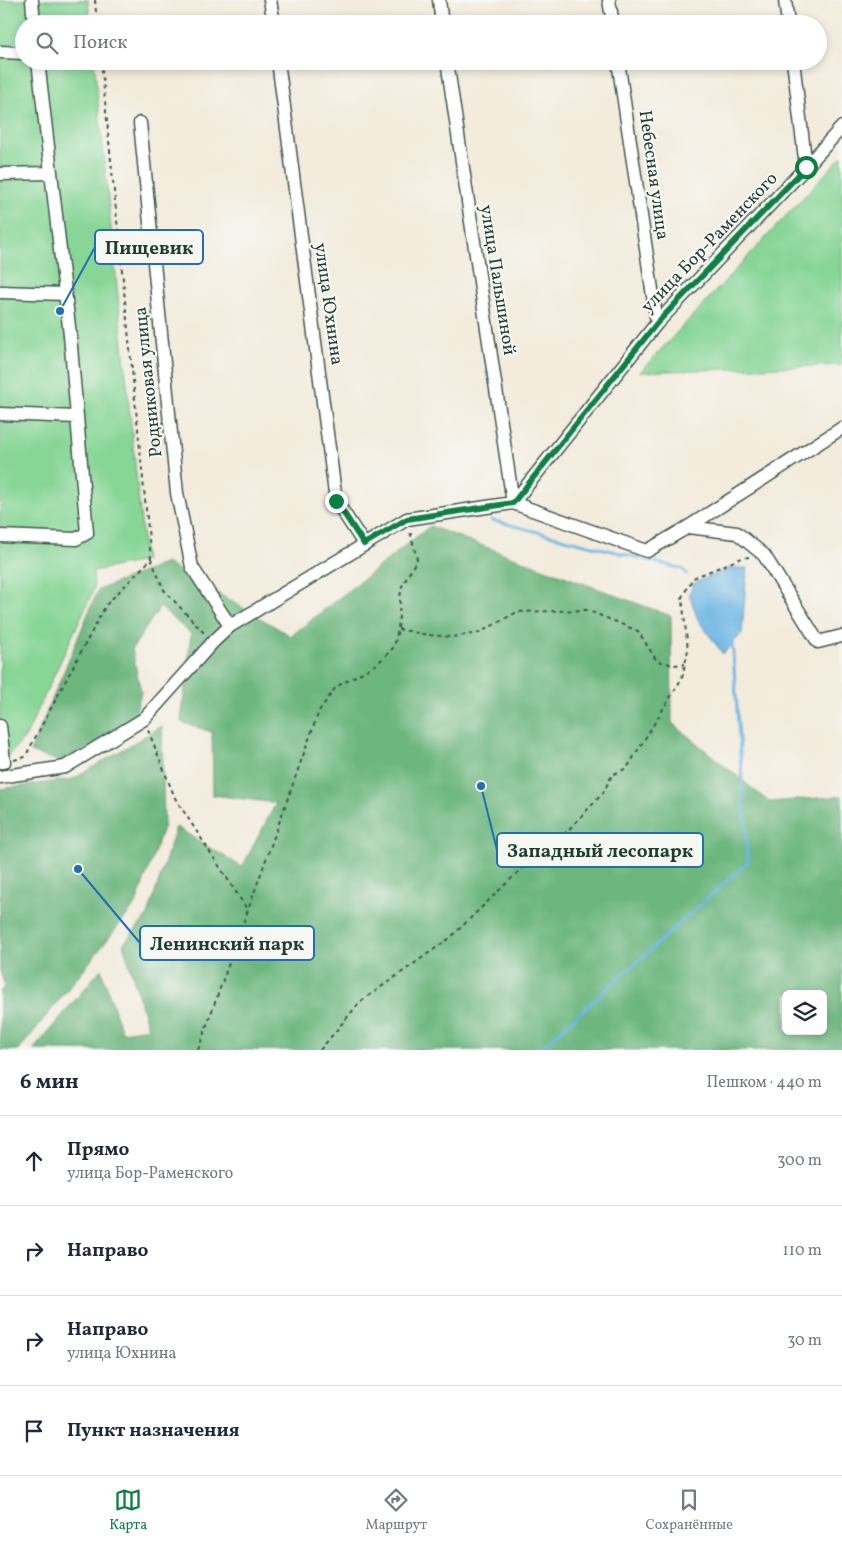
<!DOCTYPE html>
<html lang="ru">
<head>
<meta charset="utf-8">
<style>
	:root { --surface:#fff; --page:#f2f2f3; --text:#1f2937; --muted:#747a83; --line:#e0e1e3; --accent:#0b8043 }
	body { margin:0; font-family:Vollkorn,serif; background:var(--page); color:var(--text) }
	.controls { position:absolute; right:15px; bottom:15px; display:grid; overflow:hidden; border-radius:8px; box-shadow:0 2px 8px #0003 }
	.controls button { width:45px; height:45px; display:grid; place-items:center; padding:0; border:0; border-bottom:1px solid var(--line); background:var(--surface); color:var(--text); font:25px sans-serif }
	.stop { position:absolute; width:15px; height:15px; margin:-11px; border:4px solid #0b8043; border-radius:50%; background:#fff }
	.stop.end { background:#0b8043; border-color:#fff; box-shadow:0 1px 5px #0008 }
	.list { margin:0; padding:0; list-style:none }
	h2 { display:flex; justify-content:space-between; align-items:center; height:65px; margin:0; padding:0 20px; font-size:21px }
	h2 small { font-size:16px; font-weight:400; color:var(--muted) }
	.list li { display:grid; grid-template-columns:32px 1fr auto; gap:15px; align-items:center; box-sizing:border-box; height:90px; padding:0 20px; border-top:1px solid var(--line) }
	.list b { display:block; font-size:19px; white-space:nowrap }
	.list p { margin:0; font-size:16px; white-space:nowrap; color:var(--muted) }
	.list em { font-size:16px; font-style:normal; color:var(--muted) }
	.icon { flex:none; width:28px; height:28px; fill:none; stroke:currentColor; stroke-width:2; stroke-linecap:round; stroke-linejoin:round }
	.map { position:relative; flex:none; width:842px; height:1050px; overflow:hidden }
	.search { position:absolute; background:var(--surface); box-shadow:0 2px 8px #0003; left:15px; right:15px; top:15px; height:55px; display:flex; align-items:center; gap:12px; box-sizing:border-box; padding:0 18px; border-radius:28px; color:var(--muted); font-size:19px }
	.sheet { height:425px; background:var(--surface) }
	nav { display:flex; justify-content:space-around; align-items:center; box-sizing:border-box; height:70px; border-top:1px solid var(--line); background:var(--surface); font-size:14px; color:var(--muted) }
	nav a { display:grid; justify-items:center; gap:2px }
	nav .on { color:var(--accent) }
	.map>svg:first-child { display:block }
	.green { fill:#87d696; stroke:#538a65 }
	.forest { fill:#6db77f; stroke:#467a5a; fill-rule:evenodd }
	.water { fill:#6bb5e4; stroke:#45798c }
	.lines { fill:none; stroke-linecap:round; stroke-linejoin:round }
	.stream { stroke:#6bb5e4; stroke-width:3 }
	.minor-casing { stroke:#3f574d; stroke-width:15 }
	.path { stroke:#3f574d; stroke-width:2; stroke-dasharray:4 4; stroke-linecap:butt }
	.minor { stroke:#fff; stroke-width:12 }
	.route { stroke:#0b8043; stroke-width:6 }
	.labels { text-anchor:middle; dominant-baseline:central; stroke-width:4.5; stroke-linejoin:round; paint-order:stroke }
	.street-label { font-size:18px; fill:#1f3d34; stroke:#f6f6f2 }
	.leader { fill:none; stroke:#1f6fb2; stroke-width:2 }
	.callout-dot { fill:#1f6fb2; stroke:#f6f6f2; stroke-width:2 }
	.callout { fill:#f6f6f2; stroke:#1f6fb2; stroke-width:2 }
	.callout-label { font-size:19px; text-anchor:middle; font-weight:bold; fill:#1f3d34 }
</style>
</head>
<body>
<div class="map">
<svg width="842" height="1050" viewBox="0 0 842 1050">
	<rect width="100%" height="100%" fill="#f6f6f2"/>
	<filter id="ink" filterUnits="userSpaceOnUse"><feTurbulence type="fractalNoise" baseFrequency=".02" numOctaves="2"/><feDisplacementMap in="SourceGraphic" scale="10" xChannelSelector="R" yChannelSelector="G"/><feConvolveMatrix kernelMatrix="1 2 1 2 8 2 1 2 1" color-interpolation-filters="sRGB"/></filter>
	<filter id="wash" filterUnits="userSpaceOnUse"><feTurbulence type="fractalNoise" baseFrequency=".0096" numOctaves="4" result="noise"/><feDisplacementMap in="SourceGraphic" scale="20" xChannelSelector="R" yChannelSelector="G"/><feGaussianBlur stdDeviation="1.12" result="paint"/><feColorMatrix in="noise" values="0 0 0 0 0 0 0 0 0 0 0 0 0 0 0 0 0 1.4 0 .05"/><feComposite in="paint" operator="in"/></filter>
	<g filter="url(#wash)">
		<rect width="100%" height="100%" fill="#f3ebdb"/>
		<path class="green" d="M0 0H88L90 24H24V61H94L145 561 93 571 94 589 25 738 0 764Z
			M842 156V365L640 372Z"/>
		<path class="forest" d="M430 526 671 616 672 723 769 802 842 796V1050H33L101 969 122 1032 148 1028 123 944 148 915 176 827 242 867 276 803 213 795 212 732 181 722 191 634 160 607 132 649 141 692 134 719 64 763 30 752 98 590 166 563 291 636ZM786 994H823V1031H786Z
			M162 726 164 825 136 904 19 1050H0V991L5 987 0 970V789L73 779Z"/>
		<path class="water" d="M730 568H747L742 633 723 654 698 620 689 594 694 583Z"/>
		<g class="lines">
			<path class="stream" d="M491 520 682 569 687 574
				M539 1050 748 862 732 640"/>
		</g>
	</g>
	<g filter="url(#ink)">
		<g class="lines">
			<g class="minor-casing">
				<path id="minor" d="M32 0 34 24
					M270 0 274 24
					M439 0 442 24
					M609 0 613 24
					M785 0 788 24
					M0 52 24 53
					M278 61 336 501 364 544
					M447 61 513 503
					M618 61 657 323
					M793 61 806 167
					M140 123 177 493 192 567 230 626
					M0 174 51 173
					M0 292 65 294
					M0 414 77 417
					M513 503 657 323 806 167 842 127
					M688 527 842 428
					M0 536 76 539 87 533 70 335 38 61
					M0 726 4 762H0
					M0 777 65 767 144 719 212 643 230 626 407 519 513 503 647 551 688 527 737 533 764 555 818 642 842 636"/>
			</g>
			<path class="path" d="M95 0 97 24
				M151 559 164 590 206 635
				M398 629 428 635 452 637 479 633 517 612 587 610 638 631 657 661 674 665 685 664
				M148 730 175 798 247 909
				M14 760 25 757 106 605 151 559 101 61
				M198 1050 319 711 336 687 377 664 394 647 398 629 401 588 417 559 410 531
				M320 1050 360 1002 450 938 549 842 559 840 603 793 612 775 627 768 682 678 688 650 682 597 693 578 742 558 749 557"/>
			<use href="#minor" class="minor"/>
		</g>
	</g>
	<g class="lines" filter="url(#ink)">
		<path class="route" d="M336 501 364 544 407 519 513 503 657 323 806 167"/>
	</g>
	<g class="labels">
		<g class="street-label">
			<text transform="translate(653 175) rotate(82)">Небесная улица</text>
			<text transform="translate(710 243) rotate(-46)">улица Бор-Раменского</text>
			<text transform="translate(497 280) rotate(81)">улица Пальшиной</text>
			<text transform="translate(328 304) rotate(82)">улица Юхнина</text>
			<text transform="translate(149 382) rotate(-96)">Родниковая улица</text>
		</g>
	</g>
	<path class="leader" d="M60 311L95 247M481 786L497 850M78 869L140 943"/>
	<g class="callout-dot">
		<circle cx="60" cy="311" r="5"/>
		<circle cx="481" cy="786" r="5"/>
		<circle cx="78" cy="869" r="5"/>
	</g>
	<g class="callout">
		<rect x="95" y="230" width="108" height="34" rx="5"/>
		<rect x="497" y="833" width="206" height="34" rx="5"/>
		<rect x="140" y="926" width="174" height="34" rx="5"/>
	</g>
	<g class="callout-label">
		<text x="149" y="254">Пищевик</text>
		<text x="600" y="857">Западный лесопарк</text>
		<text x="227" y="950">Ленинский парк</text>
	</g>
</svg>
<div class="controls">
<button><svg class="icon" aria-label="layers" viewBox="0 0 24 24"><path d="M12 4l9 5-9 5-9-5zM3 14l9 5 9-5"/></svg></button>
</div>
<div class="stop" style="left:806px;top:167px"></div>
<div class="stop end" style="left:336px;top:501px"></div>
<div class="search"><svg class="icon" aria-label="search" viewBox="0 0 24 24"><circle cx="10" cy="10" r="6"/><path d="M15 15l6 6"/></svg>Поиск</div>
</div>
<section class="sheet">
<h2>6 мин<small>Пешком · 440 m</small></h2>
<ul class="list">
<li><svg class="icon" aria-label="ahead" viewBox="0 0 24 24"><path d="M12 20V5M6 11l6-6 6 6"/></svg><div><b>Прямо</b><p>улица Бор-Раменского</p></div><em>300 m</em></li>
<li><svg class="icon" aria-label="right" viewBox="0 0 24 24"><path d="M7 20v-9h11M14 6l5 5-5 5"/></svg><div><b>Направо</b></div><em>110 m</em></li>
<li><svg class="icon" aria-label="right" viewBox="0 0 24 24"><path d="M7 20v-9h11M14 6l5 5-5 5"/></svg><div><b>Направо</b><p>улица Юхнина</p></div><em>30 m</em></li>
<li><svg class="icon" aria-label="arrive" viewBox="0 0 24 24"><path d="M6 21V4h12l-3 4 3 4H6"/></svg><div><b>Пункт назначения</b></div></li>
</ul>
</section>
<nav>
<a class="on"><svg class="icon" aria-label="map" viewBox="0 0 24 24"><path d="M3 6l6-2 6 2 6-2v14l-6 2-6-2-6 2zM9 4v14M15 6v14"/></svg>Карта</a>
<a><svg class="icon" aria-label="directions" viewBox="0 0 24 24"><path d="M12 3l9 9-9 9-9-9zM9 14v-3h6M13 9l2 2-2 2"/></svg>Маршрут</a>
<a><svg class="icon" aria-label="saved" viewBox="0 0 24 24"><path d="M7 4h10v16l-5-4-5 4z"/></svg>Сохранённые</a>
</nav>
</body>
</html>
